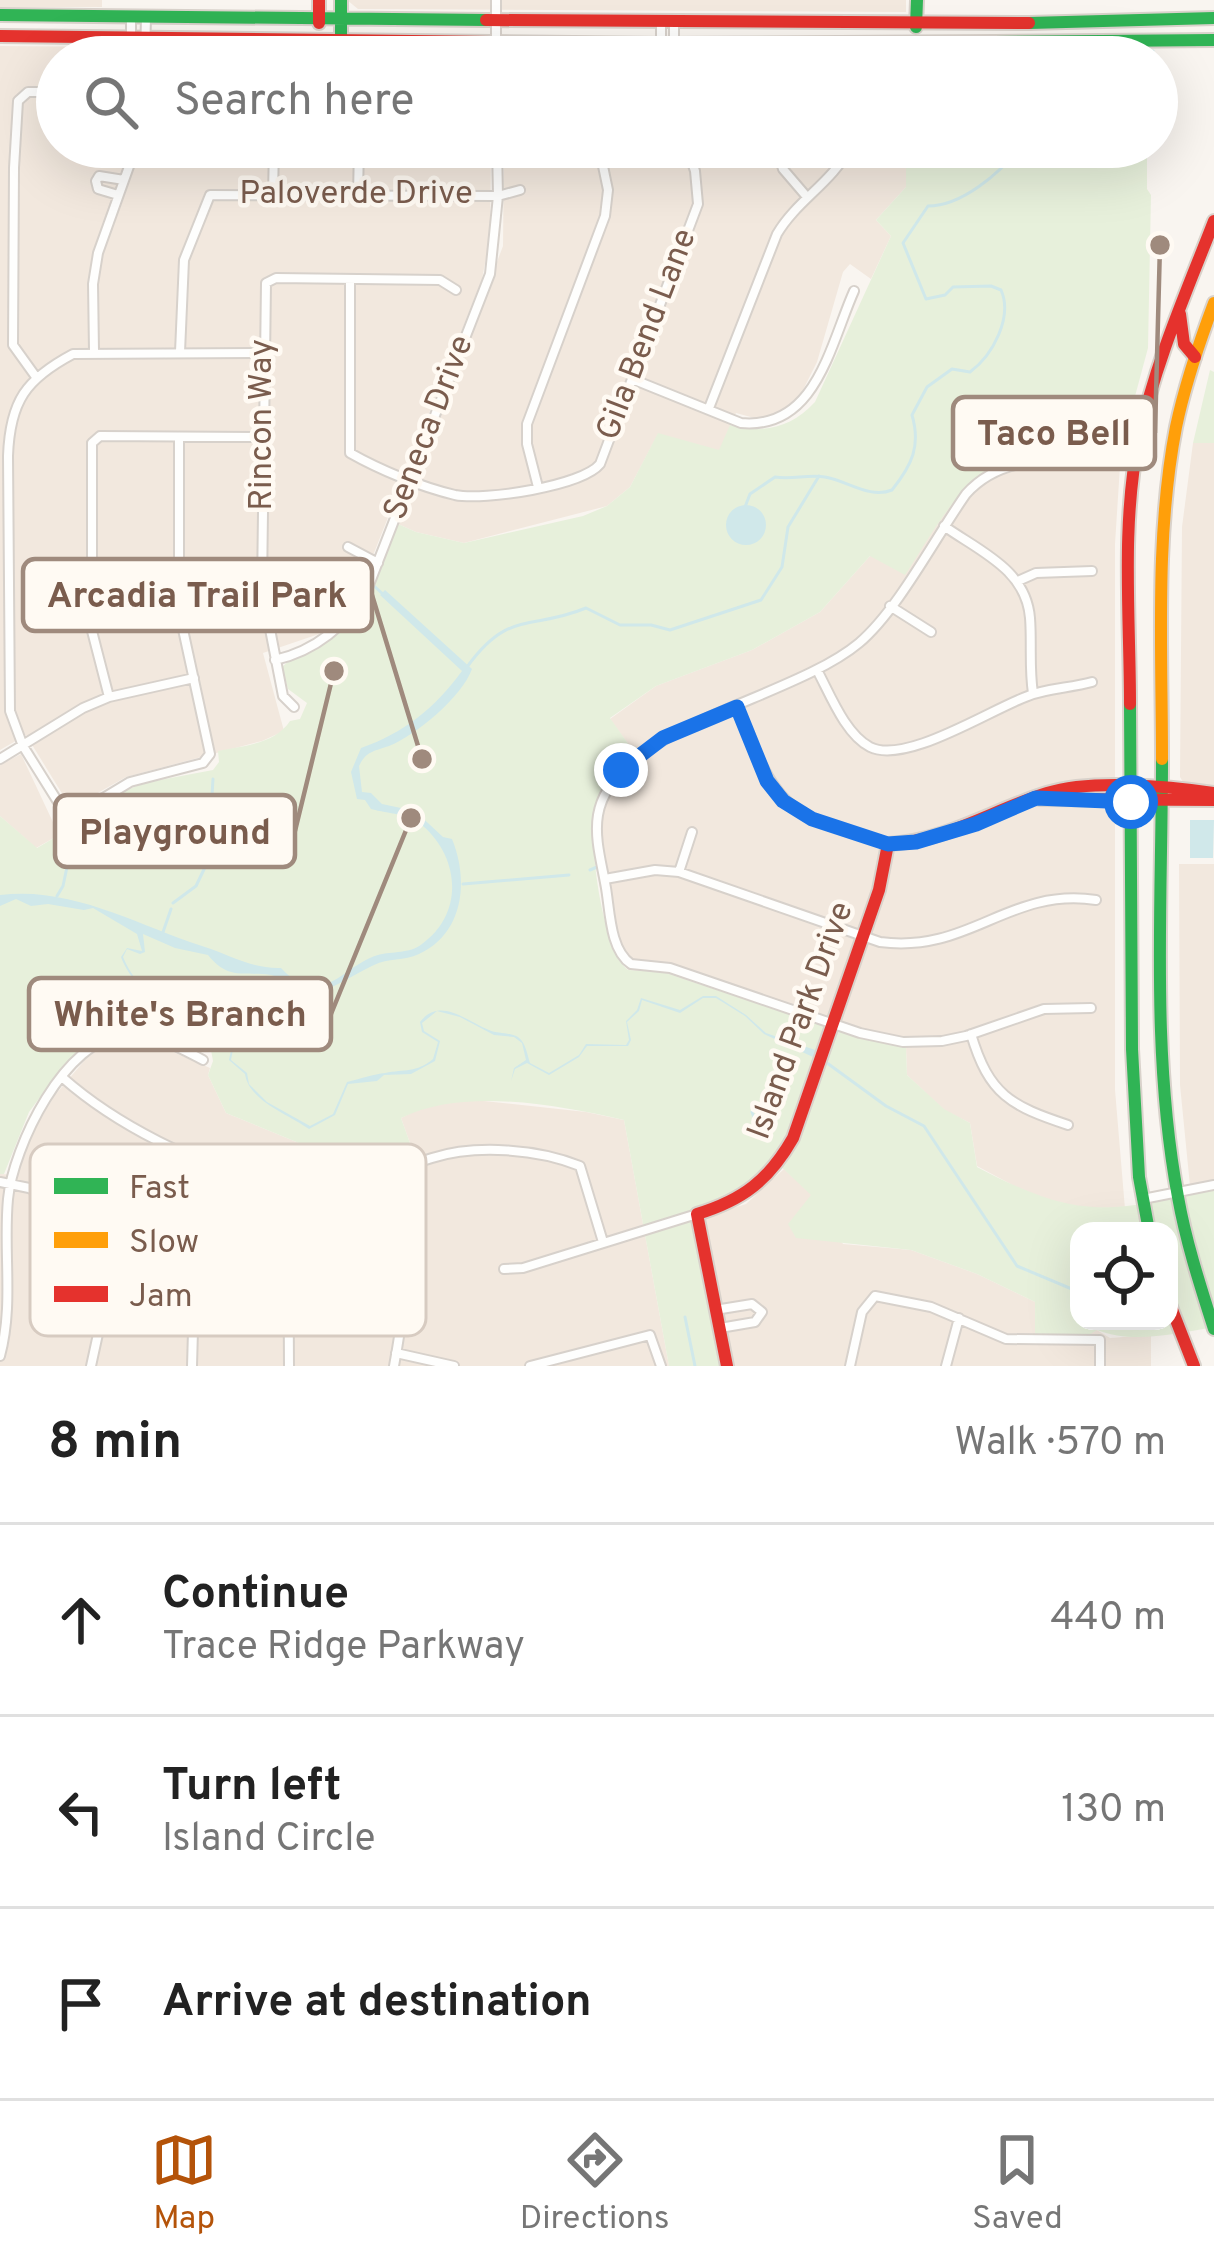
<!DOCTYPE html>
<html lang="en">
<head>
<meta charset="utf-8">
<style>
	:root { --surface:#fff; --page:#f2f2f2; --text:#222; --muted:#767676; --line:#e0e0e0; --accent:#b45309 }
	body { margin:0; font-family:Overpass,sans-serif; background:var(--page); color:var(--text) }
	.controls { position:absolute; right:36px; bottom:36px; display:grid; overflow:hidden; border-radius:24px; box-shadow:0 12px 48px #0002 }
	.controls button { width:108px; height:108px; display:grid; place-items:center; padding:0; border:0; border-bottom:3px solid var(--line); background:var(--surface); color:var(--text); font:60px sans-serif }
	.stop { position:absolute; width:36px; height:36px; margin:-27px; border:9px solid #1a73e8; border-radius:50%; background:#fff }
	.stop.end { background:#1a73e8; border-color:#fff; box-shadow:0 3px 12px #0008 }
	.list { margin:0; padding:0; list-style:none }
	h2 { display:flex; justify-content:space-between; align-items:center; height:156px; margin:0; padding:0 48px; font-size:51px }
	h2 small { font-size:39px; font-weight:400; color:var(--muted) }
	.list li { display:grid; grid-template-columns:78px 1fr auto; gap:36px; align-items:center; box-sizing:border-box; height:192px; padding:0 48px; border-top:3px solid var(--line) }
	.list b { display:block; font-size:45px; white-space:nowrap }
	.list p { margin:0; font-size:39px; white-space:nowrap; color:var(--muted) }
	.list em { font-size:39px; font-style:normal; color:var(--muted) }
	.icon { flex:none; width:66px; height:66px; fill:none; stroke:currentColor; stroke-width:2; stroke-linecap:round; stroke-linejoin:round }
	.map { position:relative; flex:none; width:1214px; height:1366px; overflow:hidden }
	.search { position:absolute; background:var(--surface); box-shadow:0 12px 48px #0002; left:36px; right:36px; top:36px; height:132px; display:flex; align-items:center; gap:30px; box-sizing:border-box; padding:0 42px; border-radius:66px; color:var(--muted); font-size:45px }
	.sheet { height:732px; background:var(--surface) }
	nav { display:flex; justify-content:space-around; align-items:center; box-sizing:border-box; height:168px; border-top:3px solid var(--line); background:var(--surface); font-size:33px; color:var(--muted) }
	nav a { display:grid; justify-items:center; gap:6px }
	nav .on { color:var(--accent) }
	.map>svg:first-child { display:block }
	.residential { fill:#f2e8de }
	.green { fill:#e7f0db; fill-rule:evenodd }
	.water { fill:#d0e8ea }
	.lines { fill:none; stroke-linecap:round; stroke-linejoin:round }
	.stream { stroke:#d0e8ea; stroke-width:3 }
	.street-casing { stroke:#d7d1cb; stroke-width:12 }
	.fast-casing { stroke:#d9d2cb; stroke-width:16 }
	.slow-casing { stroke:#d9d2cb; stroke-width:16 }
	.jam-casing { stroke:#d9d2cb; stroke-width:16 }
	.street { stroke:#fefefd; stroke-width:8 }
	.fast { stroke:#30b455; stroke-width:12 }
	.slow { stroke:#ff9f0a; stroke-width:12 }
	.jam { stroke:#e5322d; stroke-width:12 }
	.route { stroke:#1a73e8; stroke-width:15 }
	.labels { text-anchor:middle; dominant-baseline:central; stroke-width:9; stroke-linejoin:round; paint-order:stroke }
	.street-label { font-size:33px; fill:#7a5c4d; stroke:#fffaf3 }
	.key { fill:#fffaf3; stroke:#d7cbc1; stroke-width:3 }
	.key-label { font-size:33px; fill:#7a5c4d }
	.leader { fill:none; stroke:#9f8a7d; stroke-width:4.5 }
	.callout-dot { fill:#9f8a7d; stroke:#fffaf3; stroke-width:4.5 }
	.callout { fill:#fffaf3; stroke:#9f8a7d; stroke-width:4.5 }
	.callout-label { font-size:36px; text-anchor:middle; font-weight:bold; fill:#7a5c4d }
</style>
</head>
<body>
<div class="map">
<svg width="1214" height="1366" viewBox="0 0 1214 1366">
	<rect width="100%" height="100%" fill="#f9f5f0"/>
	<path class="residential" d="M0 0H102V7H0Z
		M347 0H906V12L358 9Z
		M0 46 491 50V57H57V147H491L490 237 482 279 359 591 319 634 263 653 284 731 262 741 126 777 71 808 26 735 0 750Z
		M504 47 922 55 504 57Z
		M504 147H906V187L876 220 891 236 871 279 850 264 843 272 817 362 800 396 782 411 758 419 736 413 720 451 658 434 630 487 607 506 464 543 416 532 398 524 503 246Z
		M1024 398 1134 400 1120 466 1115 544V1090L1125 1209H1083L1033 1196 977 1166 970 1123 944 1110 907 1075 906 1047 864 1039 663 972 628 970 612 950 591 842 596 801 611 774 634 752 610 719 656 686 752 650 820 612 870 556 951 506 965 487 988 468 1006 460Z
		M1193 443H1214V788L1186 787 1180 777 1182 527Z
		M21 754 59 835 36 848 0 816V765Z
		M1179 864H1214V1190L1191 1196 1180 1085Z
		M120 1039 150 1042 210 1068 208 1075 226 1113 323 1153 328 1186 415 1157 401 1118 425 1106 457 1101H484L586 1112 624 1120 669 1366H0V1174L16 1175 30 1136 55 1095 85 1060 102 1046Z
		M784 1169 812 1195 843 1244 911 1250 977 1274 1035 1302V1336L1097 1330 1110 1338 1151 1335V1366H733L705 1217 746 1204Z"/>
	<path class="green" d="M906 147H1147V189L1151 195 1148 348 1134 400 1024 398V457C963 469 937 527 905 575L870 556 820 612 752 650 656 686 610 718 634 752C617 767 602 783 596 805 587 839 602 948 628 970L663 972 864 1039 906 1047 907 1075 944 1109 970 1123 977 1167C1078 1220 1106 1213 1214 1190V1327C1173 1334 1133 1344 1097 1330L1087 1336H1035V1302L977 1274 911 1250 796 1238 788 1224 811 1195 774 1160 729 1197 692 1211 720 1366H669L624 1120C557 1105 464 1087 401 1118L415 1157 328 1187 323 1153 226 1113 208 1075 213 1061 211 1050 138 1029 111 1032 93 1040 61 1069 29 1112 4 1174H0V816L37 848 59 835 55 827 78 822 115 795 144 783 213 770 219 762 218 751C243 746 275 744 290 721L300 719 307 703 288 689 282 667C297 652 321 646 338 632 370 604 384 562 398 524L416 532 464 543 583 516 607 506 630 487 658 433 719 450 730 425C763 434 791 428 815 402L891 236 876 220 906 187ZM1079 1231H1169V1321H1079Z
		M1210 370 1214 372V443H1193Z"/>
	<path class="water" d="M726 525a20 20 0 1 1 40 0a20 20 0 1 1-40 0Z
		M385 590 472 669C462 697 416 735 389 746 375 751 366 751 359 766L362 792 371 793 382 804 415 811 443 837 452 839C469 880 464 933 419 954 404 961 388 958 374 965 349 977 333 990 305 996 295 990 282 977 271 975 244 971 229 981 208 955L175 948 143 934 145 952 140 954 127 949 123 957C136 988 156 1001 189 1003 207 989 237 999 253 1015L250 1023 237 1028 231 1060 247 1073 249 1084 267 1102 310 1126 333 1114 347 1082C360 1079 374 1074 385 1073 405 1069 416 1073 433 1059L438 1042 422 1032 420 1022C440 996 466 1021 489 1030 498 1034 509 1032 518 1037 526 1043 527 1054 530 1063L549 1073 579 1055 586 1044 626 1045 629 1040 626 1021 637 1010 641 998 680 1010 703 996H716L746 1015 766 1033 818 1051 815 1058 764 1034 745 1016 716 998H703L680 1013 642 1000 639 1011 627 1022 631 1040 628 1046H587L579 1057 549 1075 527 1063 515 1069 511 1081 514 1068 526 1060 522 1043 514 1037 494 1035 460 1017 437 1011 422 1023 424 1031 440 1041 435 1061 411 1074 384 1075 377 1081 348 1084 335 1115 309 1129C288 1114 249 1101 245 1074L229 1060 236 1025 248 1021 250 1016 235 1003 205 996C199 998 194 1003 188 1005 160 1013 129 980 121 957L127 948 142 951 137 934 93 908 84 910 48 904 31 906 16 899 0 906V895C71 886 135 924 202 946 231 955 251 969 281 968 322 1012 341 966 378 955 393 951 409 954 422 944 465 913 459 857 423 826 408 813 389 814 371 809L365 800 357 799 351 772 361 748C404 733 435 708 462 671L380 595Z
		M1190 820H1214L1213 858H1190Z"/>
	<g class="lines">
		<path class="stream" d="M1144 57 1153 51
			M745 507 750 494 775 477C792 480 808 474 825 477 848 481 870 499 892 490 912 465 921 446 912 415L927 387 952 369 970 372C993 355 1013 317 1001 290L991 286 953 287 945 295 926 299 903 243 928 206C962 206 1000 173 1020 147
			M373 585 385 596
			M467 667C509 609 530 631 586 608L620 625H651L670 630 761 600 782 567 788 527 819 476
			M590 870 597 867
			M463 884 569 875
			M57 896 63 886 75 829
			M173 903 196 886 208 861 213 779
			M162 935 171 909
			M812 1052 886 1106 924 1126 1017 1266 1079 1292
			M752 1112 761 1135
			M685 1317 695 1366"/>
		<g class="street-casing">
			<path id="street" d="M496 0V57
				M661 24V57
				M674 24V57
				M131 57V17
				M145 57 146 17
				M776 147 783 169 807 197
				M273 194 274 147
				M358 194 359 147
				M118 195 98 189 96 181 99 176 124 180
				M350 279V453C380 470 421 487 455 495 484 501 582 486 600 464L698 204 695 171 687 147
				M94 351 93 284 98 253 136 147
				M180 352 184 260 210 195 498 196 520 190
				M36 377 13 345 14 168 18 101 28 92H57
				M632 379 741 423C816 430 830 345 854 291
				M709 408 777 234C797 200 833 182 850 147
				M179 437V611L210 754 203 763 130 782 72 817 63 810 23 746 10 711 8 456C10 401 26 379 73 354L264 353
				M538 487 527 444V424L605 216 608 190 599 147
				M944 526C979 551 1026 569 1030 618 1032 643 1029 668 1033 693
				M348 547 378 563
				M1018 581 1036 573 1092 571
				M890 606 931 632
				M275 660C315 651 347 625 367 590L490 274 498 196 497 147
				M817 670C830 694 845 734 870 747 906 765 991 709 1028 696 1047 688 1071 688 1092 682
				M109 697 92 631V443L100 436 263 437
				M294 707 283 696 262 588 266 283 276 278 440 280 456 290
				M738 707C778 811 782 811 888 844
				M0 759 83 708 109 697 194 678
				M679 872 692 832
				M605 879 655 870 679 872 880 942C970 954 1008 887 1096 900
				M1091 1008 1044 1009 966 1036 942 1041 903 1042 860 1033 670 968 631 964C610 950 610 911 606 888 602 864 594 839 598 815 613 727 791 700 859 643 898 610 935 538 966 494 1002 454 1051 461 1100 462
				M971 1034C989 1095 1011 1106 1068 1125
				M63 1078C123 1131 194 1159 268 1189 328 1201 376 1175 432 1158 476 1144 538 1149 580 1166L603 1242
				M375 1177C408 1254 409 1285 394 1366
				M0 1182 29 1188C108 1223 226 1294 311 1286
				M288 1193 289 1366
				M1143 1199 1214 1185
				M504 1269 523 1268 697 1214
				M715 1310 752 1304 762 1312 755 1322 720 1328
				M396 1353 454 1366
				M0 1356C14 1305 3 1251 8 1199 13 1147 65 1038 125 1035 154 1033 178 1047 203 1060
				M91 1366 98 1334 103 1260 116 1227
				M192 1366 194 1296 202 1265
				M530 1366 650 1335 661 1366
				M850 1366 862 1312 875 1296 931 1307 1006 1339 1100 1340V1366
				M946 1366 959 1318"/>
		</g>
		<g class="fast-casing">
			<path id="fast" d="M341 0V39
				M0 15 486 20
				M1029 23 1214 18
				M916 27 917 0
				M995 42 1214 40
				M1130 704 1132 1049 1139 1177 1149 1231
				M1162 759C1162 905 1151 1053 1178 1197 1186 1242 1200 1285 1214 1329"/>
		</g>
		<g class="slow-casing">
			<path id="slow" d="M1162 759C1162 648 1155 536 1176 427 1185 384 1199 343 1214 303"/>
		</g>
		<g class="jam-casing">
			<path id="jam" d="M319 0V23
				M486 20 1029 23
				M0 36 661 44 995 42
				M1180 314 1184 344 1195 357
				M1130 704C1130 617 1121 524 1139 438 1155 363 1186 293 1214 221
				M1039 799 1214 800
				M1169 1302 1194 1366
				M727 1366 697 1214C743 1200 769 1180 793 1138L879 890 888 844C947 841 992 810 1047 793 1091 779 1168 786 1214 793"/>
		</g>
		<use href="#street" class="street"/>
		<use href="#fast" class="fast"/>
		<use href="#slow" class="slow"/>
		<use href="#jam" class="jam"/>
	</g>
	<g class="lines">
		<path class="route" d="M621 770 663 738 737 707 767 781 783 801 812 819 888 844 916 842 976 824 1036 798 1131 802"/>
	</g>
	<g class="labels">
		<g class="street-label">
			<text x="356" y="195">Paloverde Drive</text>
			<text transform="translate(648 335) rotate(-69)">Gila Bend Lane</text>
			<text transform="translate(263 425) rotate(-90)">Rincon Way</text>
			<text transform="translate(430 428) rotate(-69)">Seneca Drive</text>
			<text transform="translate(802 1021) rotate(-70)">Island Park Drive</text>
		</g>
	</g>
	<rect x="30" y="1144" width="396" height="192" rx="18" class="key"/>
	<rect x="54" y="1178" width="54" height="16" fill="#30b455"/>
	<rect x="54" y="1232" width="54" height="16" fill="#ff9f0a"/>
	<rect x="54" y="1286" width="54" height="16" fill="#e5322d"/>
	<g class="key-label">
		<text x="129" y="1198">Fast</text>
		<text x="129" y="1252">Slow</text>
		<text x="129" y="1306">Jam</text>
	</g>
	<path class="leader" d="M1160 245L1155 433M422 759L372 595M334 671L295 831M411 818L331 1014"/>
	<g class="callout-dot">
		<circle cx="1160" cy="245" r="12"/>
		<circle cx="422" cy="759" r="12"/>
		<circle cx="334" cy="671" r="12"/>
		<circle cx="411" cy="818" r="12"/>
	</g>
	<g class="callout">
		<rect x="953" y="397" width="202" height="72" rx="12"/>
		<rect x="23" y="559" width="349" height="72" rx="12"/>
		<rect x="55" y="795" width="240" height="72" rx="12"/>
		<rect x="29" y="978" width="302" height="72" rx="12"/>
	</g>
	<g class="callout-label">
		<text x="1054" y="445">Taco Bell</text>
		<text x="197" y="607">Arcadia Trail Park</text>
		<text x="175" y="844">Playground</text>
		<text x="180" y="1026">White's Branch</text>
	</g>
</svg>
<div class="controls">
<button><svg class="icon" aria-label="locate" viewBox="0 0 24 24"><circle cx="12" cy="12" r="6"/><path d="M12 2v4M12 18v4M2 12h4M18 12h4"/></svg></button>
</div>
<div class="stop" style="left:1131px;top:802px"></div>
<div class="stop end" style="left:621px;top:770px"></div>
<div class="search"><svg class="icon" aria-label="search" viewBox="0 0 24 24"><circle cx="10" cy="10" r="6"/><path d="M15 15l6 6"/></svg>Search here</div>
</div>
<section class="sheet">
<h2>8 min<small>Walk · 570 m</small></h2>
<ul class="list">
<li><svg class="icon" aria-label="ahead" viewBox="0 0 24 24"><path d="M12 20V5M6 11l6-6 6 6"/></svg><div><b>Continue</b><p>Trace Ridge Parkway</p></div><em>440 m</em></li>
<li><svg class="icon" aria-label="left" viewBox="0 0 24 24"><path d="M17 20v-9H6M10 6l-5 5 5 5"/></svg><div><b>Turn left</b><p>Island Circle</p></div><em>130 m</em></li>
<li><svg class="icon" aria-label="arrive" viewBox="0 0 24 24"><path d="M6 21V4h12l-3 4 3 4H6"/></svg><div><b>Arrive at destination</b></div></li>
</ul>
</section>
<nav>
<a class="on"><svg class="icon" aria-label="map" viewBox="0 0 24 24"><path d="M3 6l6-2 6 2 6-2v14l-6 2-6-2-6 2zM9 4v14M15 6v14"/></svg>Map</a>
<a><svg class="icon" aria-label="directions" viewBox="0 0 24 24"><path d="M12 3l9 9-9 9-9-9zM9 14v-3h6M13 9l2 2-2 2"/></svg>Directions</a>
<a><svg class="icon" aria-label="saved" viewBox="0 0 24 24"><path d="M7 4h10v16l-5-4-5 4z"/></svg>Saved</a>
</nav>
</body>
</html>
